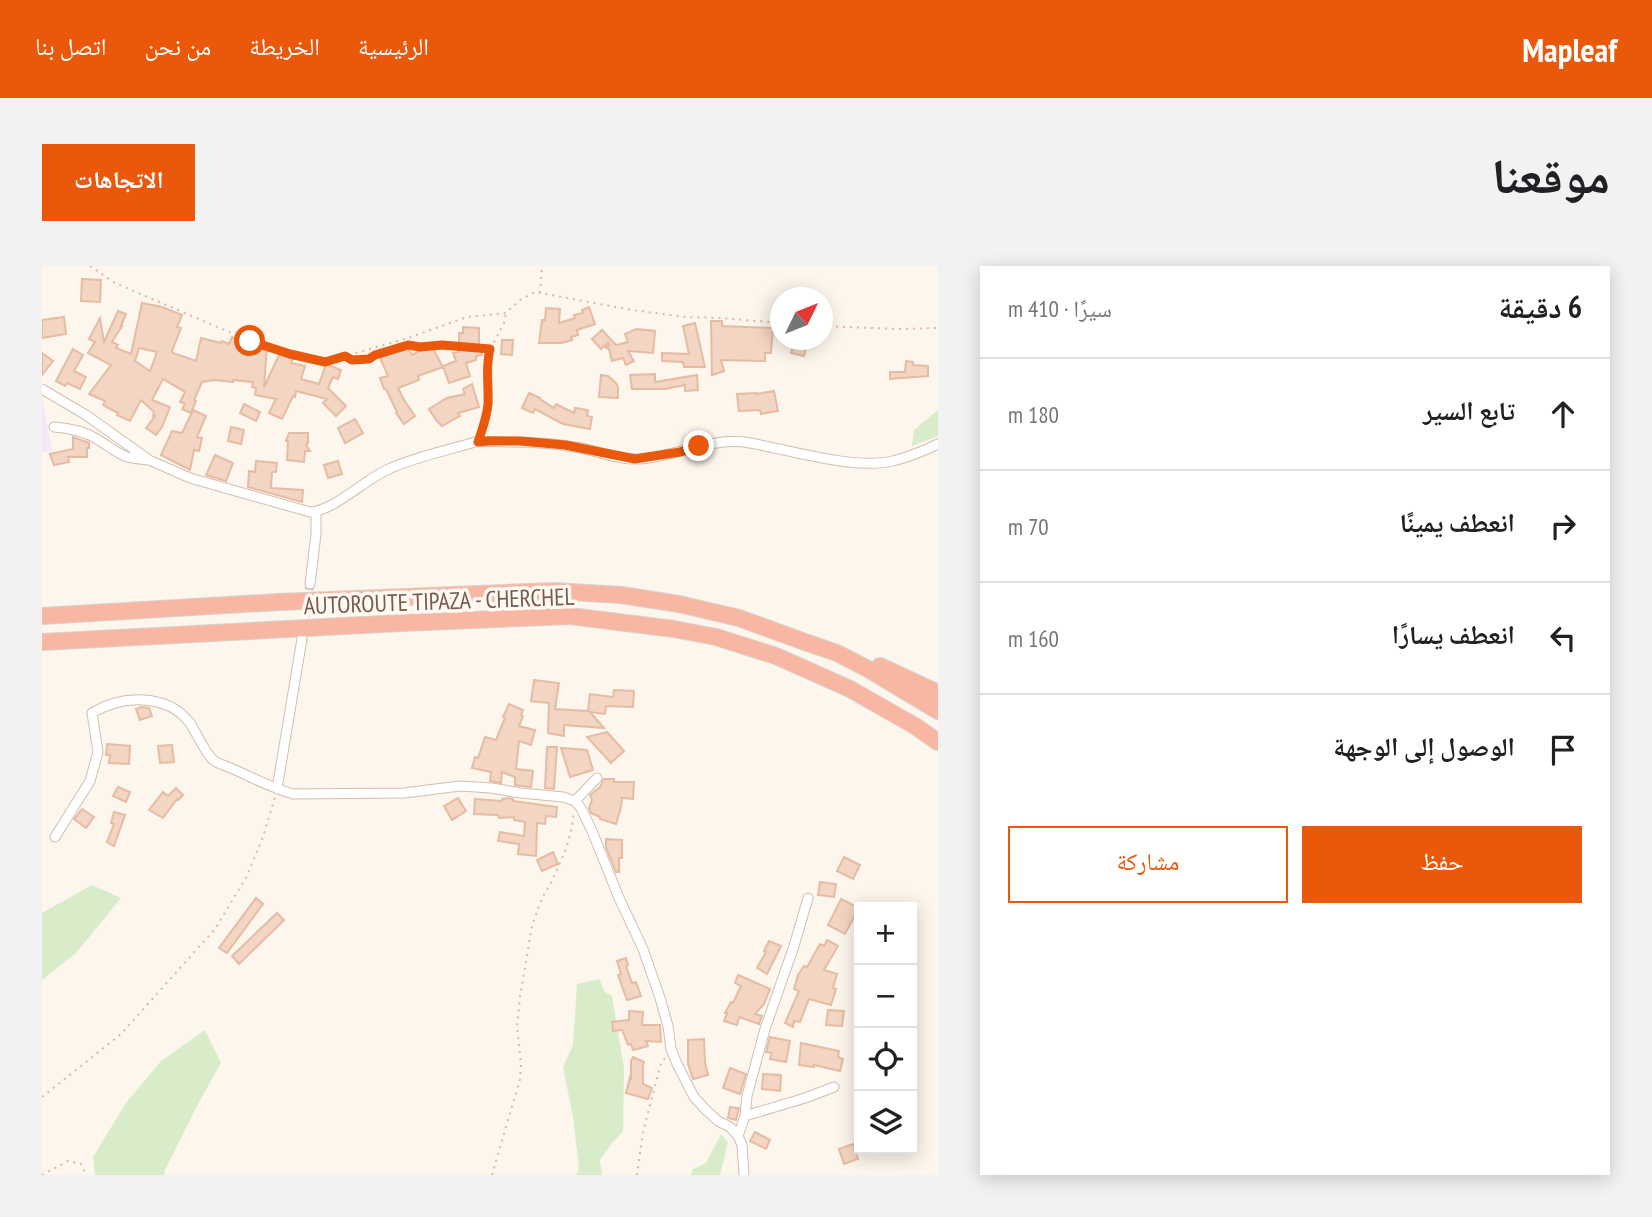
<!DOCTYPE html>
<html lang="ar">
<head>
<meta charset="utf-8">
<style>
	:root { --surface:#fff; --page:#f2f2f2; --text:#202124; --muted:#757577; --line:#e0e0e0; --accent:#ea580c }
	body { margin:0; font-family:"PT Sans Narrow","Noto Naskh Arabic",sans-serif; background:var(--page); color:var(--text); direction:rtl }
	.controls { position:absolute; right:21px; bottom:21px; display:grid; overflow:hidden; border-radius:0px; box-shadow:0 4px 18px #0003 }
	.controls button { width:63px; height:63px; display:grid; place-items:center; padding:0; border:0; border-bottom:2px solid var(--line); background:var(--surface); color:var(--text); font:35px sans-serif }
	.compass { position:absolute; left:728px; top:21px; width:63px; height:63px; border-radius:50%; background:var(--surface); box-shadow:0 4px 18px #0003; rotate:47deg }
	.stop { position:absolute; width:21px; height:21px; margin:-16px; border:5px solid #ea580c; border-radius:50%; background:#fff }
	.stop.end { background:#ea580c; border-color:#fff; box-shadow:0 2px 7px #0008 }
	.list { margin:0; padding:0; list-style:none }
	h2 { display:flex; justify-content:space-between; align-items:center; height:91px; margin:0; padding:0 28px; font-size:30px }
	h2 small { font-size:23px; font-weight:400; color:var(--muted) }
	.list li { display:grid; grid-template-columns:46px 1fr auto; gap:21px; align-items:center; box-sizing:border-box; height:112px; padding:0 28px; border-top:2px solid var(--line) }
	.list b { display:block; font-size:26px; white-space:nowrap }
	.list em { font-size:23px; font-style:normal; color:var(--muted) }
	.actions { display:flex; gap:14px; padding:21px 28px }
	.actions a { flex:1; padding:16px 0; border:2px solid var(--accent); border-radius:0px; text-align:center; font-size:24px; color:var(--accent) }
	.actions .main { background:var(--accent); color:#fff }
	.icon { flex:none; width:38px; height:38px; fill:none; stroke:currentColor; stroke-width:2; stroke-linecap:round; stroke-linejoin:round }
	.map { position:relative; flex:none; width:896px; height:909px; overflow:hidden; direction:ltr; border-radius:0px }
	header { display:flex; align-items:center; gap:42px; box-sizing:border-box; height:98px; padding:0 35px; background:var(--accent); color:#fff }
	header strong { font-size:33px }
	nav { display:flex; gap:38px; margin-inline-start:auto; font-size:24px }
	.intro { display:flex; align-items:center; justify-content:space-between; box-sizing:border-box; height:168px; padding:0 42px }
	h1 { margin:0; font-size:49px }
	.button { padding:18px 32px; border-radius:0px; background:var(--accent); color:#fff; font-size:24px; font-weight:700 }
	main { display:flex; gap:42px; padding:0 42px }
	aside { flex:1; background:var(--surface); border-radius:0px; box-shadow:0 4px 18px #0003 }
	.map>svg:first-child { display:block }
	.education { fill:#f3e8fa }
	.green { fill:#d8ecc9 }
	.building { fill:#f3d5c3; stroke:#e6bba3; stroke-width:2; fill-rule:evenodd }
	.lines { fill:none; stroke-linecap:round; stroke-linejoin:round }
	.minor-tunnel { stroke:#dcd0c4; stroke-width:9; stroke-dasharray:9 4.5; stroke-linecap:butt }
	.minor-casing { stroke:#d1beb0; stroke-width:11 }
	.motorway-casing { stroke:#dad1cd; stroke-width:18 }
	.path { stroke:#d9b8a5; stroke-width:2; stroke-dasharray:2 5; stroke-linecap:butt }
	.minor { stroke:#fff; stroke-width:9 }
	.motorway { stroke:#f7b7a3; stroke-width:16 }
	.route { stroke:#ea580c; stroke-width:9 }
	.labels { text-anchor:middle; dominant-baseline:central; stroke-width:7; stroke-linejoin:round; paint-order:stroke }
	.street-label { font-size:24px; fill:#7a5c4d; stroke:#fffaf3 }
</style>
</head>
<body>
<header>
<strong>Mapleaf</strong>
<nav><a>الرئيسية</a><a>الخريطة</a><a>من نحن</a><a>اتصل بنا</a></nav>
</header>
<div class="intro"><h1>موقعنا</h1><a class="button">الاتجاهات</a></div>
<main>
<aside>
<h2>6 دقيقة<small>سيرًا · 410 m</small></h2>
<ul class="list">
<li><svg class="icon" aria-label="ahead" viewBox="0 0 24 24"><path d="M12 20V5M6 11l6-6 6 6"/></svg><div><b>تابع السير</b></div><em>180 m</em></li>
<li><svg class="icon" aria-label="right" viewBox="0 0 24 24"><path d="M7 20v-9h11M14 6l5 5-5 5"/></svg><div><b>انعطف يمينًا</b></div><em>70 m</em></li>
<li><svg class="icon" aria-label="left" viewBox="0 0 24 24"><path d="M17 20v-9H6M10 6l-5 5 5 5"/></svg><div><b>انعطف يسارًا</b></div><em>160 m</em></li>
<li><svg class="icon" aria-label="arrive" viewBox="0 0 24 24"><path d="M6 21V4h12l-3 4 3 4H6"/></svg><div><b>الوصول إلى الوجهة</b></div></li>
</ul>
<div class="actions"><a class="main">حفظ</a><a>مشاركة</a></div>
</aside>
<div class="map">
<svg width="896" height="909" viewBox="0 0 896 909">
	<rect width="100%" height="100%" fill="#fdf6ec"/>
	<path class="education" d="M0 132 10 185 0 187Z"/>
	<path class="green" d="M896 144V170L870 180 872 164Z
		M50 619 79 632 34 687 0 714V647Z
		M557 713 563 726 570 730 582 802 581 866 571 876 558 894 560 909H534L537 903 531 851 521 801 531 779 535 718Z
		M163 764 179 797 157 836 122 906 123 909H53L51 891 84 837 119 795Z
		M679 868 686 876 678 909H649L651 903 664 897Z"/>
	<path class="building" d="M40 13 59 14 58 36 39 35Z
		M100 37 120 41 140 49 135 61 139 62 130 85 131 87 154 95 159 72 179 77 180 75 187 78 190 71 205 79 206 77 212 79 225 80 222 121 238 87 251 93 249 97 263 100 259 113 277 118 284 98 299 104 296 113 291 111 286 122 304 140 294 150 281 137 285 133 254 125 253 131 251 130 240 153 227 147 234 133 213 129 214 122 210 121 211 116 191 114V116L172 114 160 116 152 134 154 135 149 147 140 143 143 138 138 136 143 126 121 113 110 134 128 141 120 161 114 169 104 162 113 150H111L112 146 99 134 88 155 75 149 76 147 61 139 63 135 47 128 69 99 46 87 53 76 47 73 58 52 62 76 76 45 84 48 79 60H80L70 76 76 79 74 82 89 88ZM97 82 115 86 108 105 93 95Z
		M547 41 553 58 535 64 536 69 529 71 530 74 519 77H497L500 54H503L504 42 518 43 517 57 533 52 532 49 541 47 540 44Z
		M22 51 24 68 0 72V54Z
		M669 55H680V60L731 62 729 87H723V95L679 94 682 105 670 109Z
		M653 57 663 101H642L641 96 620 95V87L647 88 641 60Z
		M421 61 437 62V80L440 89 434 90V94L424 97 428 110 407 117 401 100 414 95 411 87 417 86V67H421Z
		M594 63 613 65 611 87 586 85 592 95 584 99 581 92 570 95 567 83 564 82V81L567 80 566 77 559 83 550 73 560 64 574 79 586 76 583 68Z
		M460 74H471L470 89 459 88Z
		M753 74H766L762 90 749 87Z
		M364 79 370 89 389 79 401 101 376 110 377 114 356 122 362 134 373 150 362 158 354 147 355 146 344 123H342L338 112 346 110 338 92Z
		M31 83 41 89 32 105 44 111 38 123 25 117 23 120 14 115Z
		M0 87 11 95 0 109Z
		M864 95 871 96V99L886 100V110L848 113V106H863Z
		M613 108V116L655 109 656 124 643 125V119L623 123H590L588 109Z
		M559 109 566 110 574 117 576 121V132L557 131Z
		M430 118 437 141 416 147 418 150 400 160 394 154 387 143 405 132 423 128 421 123Z
		M732 125 736 145 719 148 718 144 697 145 695 128 715 127V128Z
		M487 127 498 132V133L512 142 514 138 532 147 533 142 546 144 545 150 550 151 548 163 521 158 493 143 491 147 480 142Z
		M202 138 218 146 214 155 198 147Z
		M151 144 164 150 155 171 160 172 157 185 152 184 148 204 119 189 130 165 140 167Z
		M313 153 321 167 303 177 296 162Z
		M189 161 202 164 199 178 186 175Z
		M247 167H266V177L264 179 268 185H263L262 196 245 194 246 175H244Z
		M31 171 47 177V182H45V191H26L27 196 12 199 8 188 31 183Z
		M173 189 191 197 184 215 164 209Z
		M214 195 235 197 234 206H230L229 222 261 224 260 236 206 221 207 205 213 206Z
		M296 195 300 208 286 212 282 199Z
		M492 414 517 417 513 443 546 445 548 428 571 431 572 424 592 425 591 441 564 440 563 448 548 446 562 462 522 459V470L506 467 507 437 489 435Z
		M467 438 481 444 479 449 481 450 477 460 493 464 489 479 477 475 474 503 491 505 489 521 473 519V511L460 506 459 517 448 515 449 506 430 502 433 491 436 492 443 471 454 474 463 452 461 451Z
		M99 441 107 442 110 450 98 454 94 443Z
		M565 466 582 485 569 497 545 471Z
		M65 478 88 480 87 498 67 497 68 489H64Z
		M130 479 132 496 118 497 116 480Z
		M505 481H515L512 523 503 522Z
		M519 482 545 484 551 504 528 511Z
		M562 513H572V516H592L591 533 580 532 579 541 574 558 558 553V551L549 547 547 542 550 534 548 529 558 521Z
		M76 521 88 526 84 536 71 530Z
		M134 522 141 529 136 534 135 533 121 552 107 544 121 526 126 530Z
		M416 532 424 545 410 554 402 540Z
		M467 532 471 533V535L515 541 514 551 504 550 503 558 495 557 494 590 476 588 477 578 456 575 458 566 482 570 483 556 472 554V551L457 552 456 549 432 548 433 533 460 535V533Z
		M40 543 52 551 44 562 32 553Z
		M72 546 83 549 72 580 65 576 72 558 69 557Z
		M564 573 580 574V592H577V606H574L564 581Z
		M511 586 516 598 500 605 495 594Z
		M802 591 818 599 811 613 795 605Z
		M778 616 794 618 792 631 776 629Z
		M214 632 221 638 185 687 177 682Z
		M799 633 817 642 803 668 786 659Z
		M235 647 242 654 197 698 190 690Z
		M785 674 796 680 782 704 795 708 791 722 794 723 789 739 767 733 758 756 752 755 751 761 743 757 757 725 752 723 756 709 762 700 765 701 778 678 782 680Z
		M727 675 739 680 725 708 715 702 724 686 722 685Z
		M584 692 586 699 584 700 590 717 594 716 599 730 585 734 576 709 579 708 575 695Z
		M696 709 728 723 722 738 713 748 720 750 717 758 697 751 695 759 682 755 685 747H683L689 736 691 737 699 720 693 717Z
		M786 744 802 745 800 760 784 759Z
		M587 745 601 746 600 759H618L619 776 604 775 606 780 591 784 589 778 586 779 580 764 571 765 570 756 587 754Z
		M728 771 748 775 744 796 728 793 730 787 724 786Z
		M662 773 663 797 666 809 651 813 646 798V774Z
		M759 777 797 785 796 791 801 793 798 805 772 799V801L757 799Z
		M591 791 602 796 601 799V818L610 822 606 833 584 827 588 811 589 812V795Z
		M688 802 704 808 698 828 681 822Z
		M721 808 739 809 738 825 720 823Z
		M688 841 697 842 694 854 686 852Z
		M713 866 728 874 724 883 708 875Z
		M811 878 816 893 802 898 797 883Z"/>
	<g class="lines">
		<path class="minor-tunnel" d="M261 364 268 318"/>
		<g class="minor-casing">
			<path id="minor" d="M0 123 44 149 107 194 148 212 268 246C292 245 324 212 349 202 373 191 407 184 433 176 446 175 458 176 470 176 493 176 517 178 539 182 558 186 578 194 597 193 634 191 670 170 708 177 748 184 811 204 851 195 866 191 882 185 896 178
				M12 161C27 162 42 165 55 173 65 179 74 187 85 191 92 193 100 193 107 194
				M268 318 274 268V246
				M235 523 260 373
				M533 535 555 512
				M13 571 48 515 56 486 50 447C80 429 125 427 148 457 155 468 162 485 171 494 176 498 185 500 191 503 211 512 230 522 251 528L362 527 418 520 449 522 479 527 521 531 533 535 539 542 550 565 577 632 601 683 618 732 626 760 629 783 635 798 652 831 664 844 676 855 688 861 696 870 700 879 702 909
				M703 850 763 832 792 821
				M696 870 703 850 705 830 723 763 752 680 766 632"/>
		</g>
		<g class="motorway-casing">
			<path id="motorway" d="M0 350 237 336 512 325 579 329 637 338 697 352 763 376 795 387 826 403 896 445
				M0 376 359 357 528 350 632 363 674 371 734 390 808 423 873 460 896 476
				M838 400 896 427"/>
		</g>
		<path class="path" d="M48 0 73 17 208 75 248 88 283 96 366 72 425 51 464 47 478 34 493 26 590 44 644 51 678 52 738 57
			M498 27 500 0
			M780 60 856 63 896 62
			M303 90 310 94 327 93 333 89 366 79 378 81 400 79 448 83
			M440 165 447 136 445 112 447 105V86L462 57 464 47
			M0 831 79 768 173 663 204 612 221 571 233 531
			M0 909 26 895 39 898 44 909
			M450 909 478 813 479 798 475 760 478 731 490 660 500 632 509 617 524 583 529 565 532 546
			M595 909 601 866 619 797 623 792"/>
		<use href="#minor" class="minor"/>
		<use href="#motorway" class="motorway"/>
	</g>
	<g class="lines">
		<path class="route" d="M208 75 248 88 283 96 303 90 310 94 327 93 333 89 366 79 378 81 400 79 448 83C443 101 447 121 446 138 445 151 440 164 436 176L446 175H478L523 179 593 193 638 186 657 180"/>
	</g>
	<g class="labels">
		<g class="street-label">
			<text transform="translate(397 335) rotate(-2)">AUTOROUTE TIPAZA - CHERCHEL</text>
		</g>
	</g>
</svg>
<div class="controls">
<button>+</button>
<button>−</button>
<button><svg class="icon" aria-label="locate" viewBox="0 0 24 24"><circle cx="12" cy="12" r="6"/><path d="M12 2v4M12 18v4M2 12h4M18 12h4"/></svg></button>
<button><svg class="icon" aria-label="layers" viewBox="0 0 24 24"><path d="M12 4l9 5-9 5-9-5zM3 14l9 5 9-5"/></svg></button>
</div>
<svg class="compass" viewBox="-18 -18 36 36"><path d="M0-13l5 13h-10z" fill="#e53935"/><path d="M0 13l5-13h-10z" fill="#757577"/></svg>
<div class="stop" style="left:208px;top:75px"></div>
<div class="stop end" style="left:657px;top:180px"></div>
</div>
</main>
</body>
</html>
